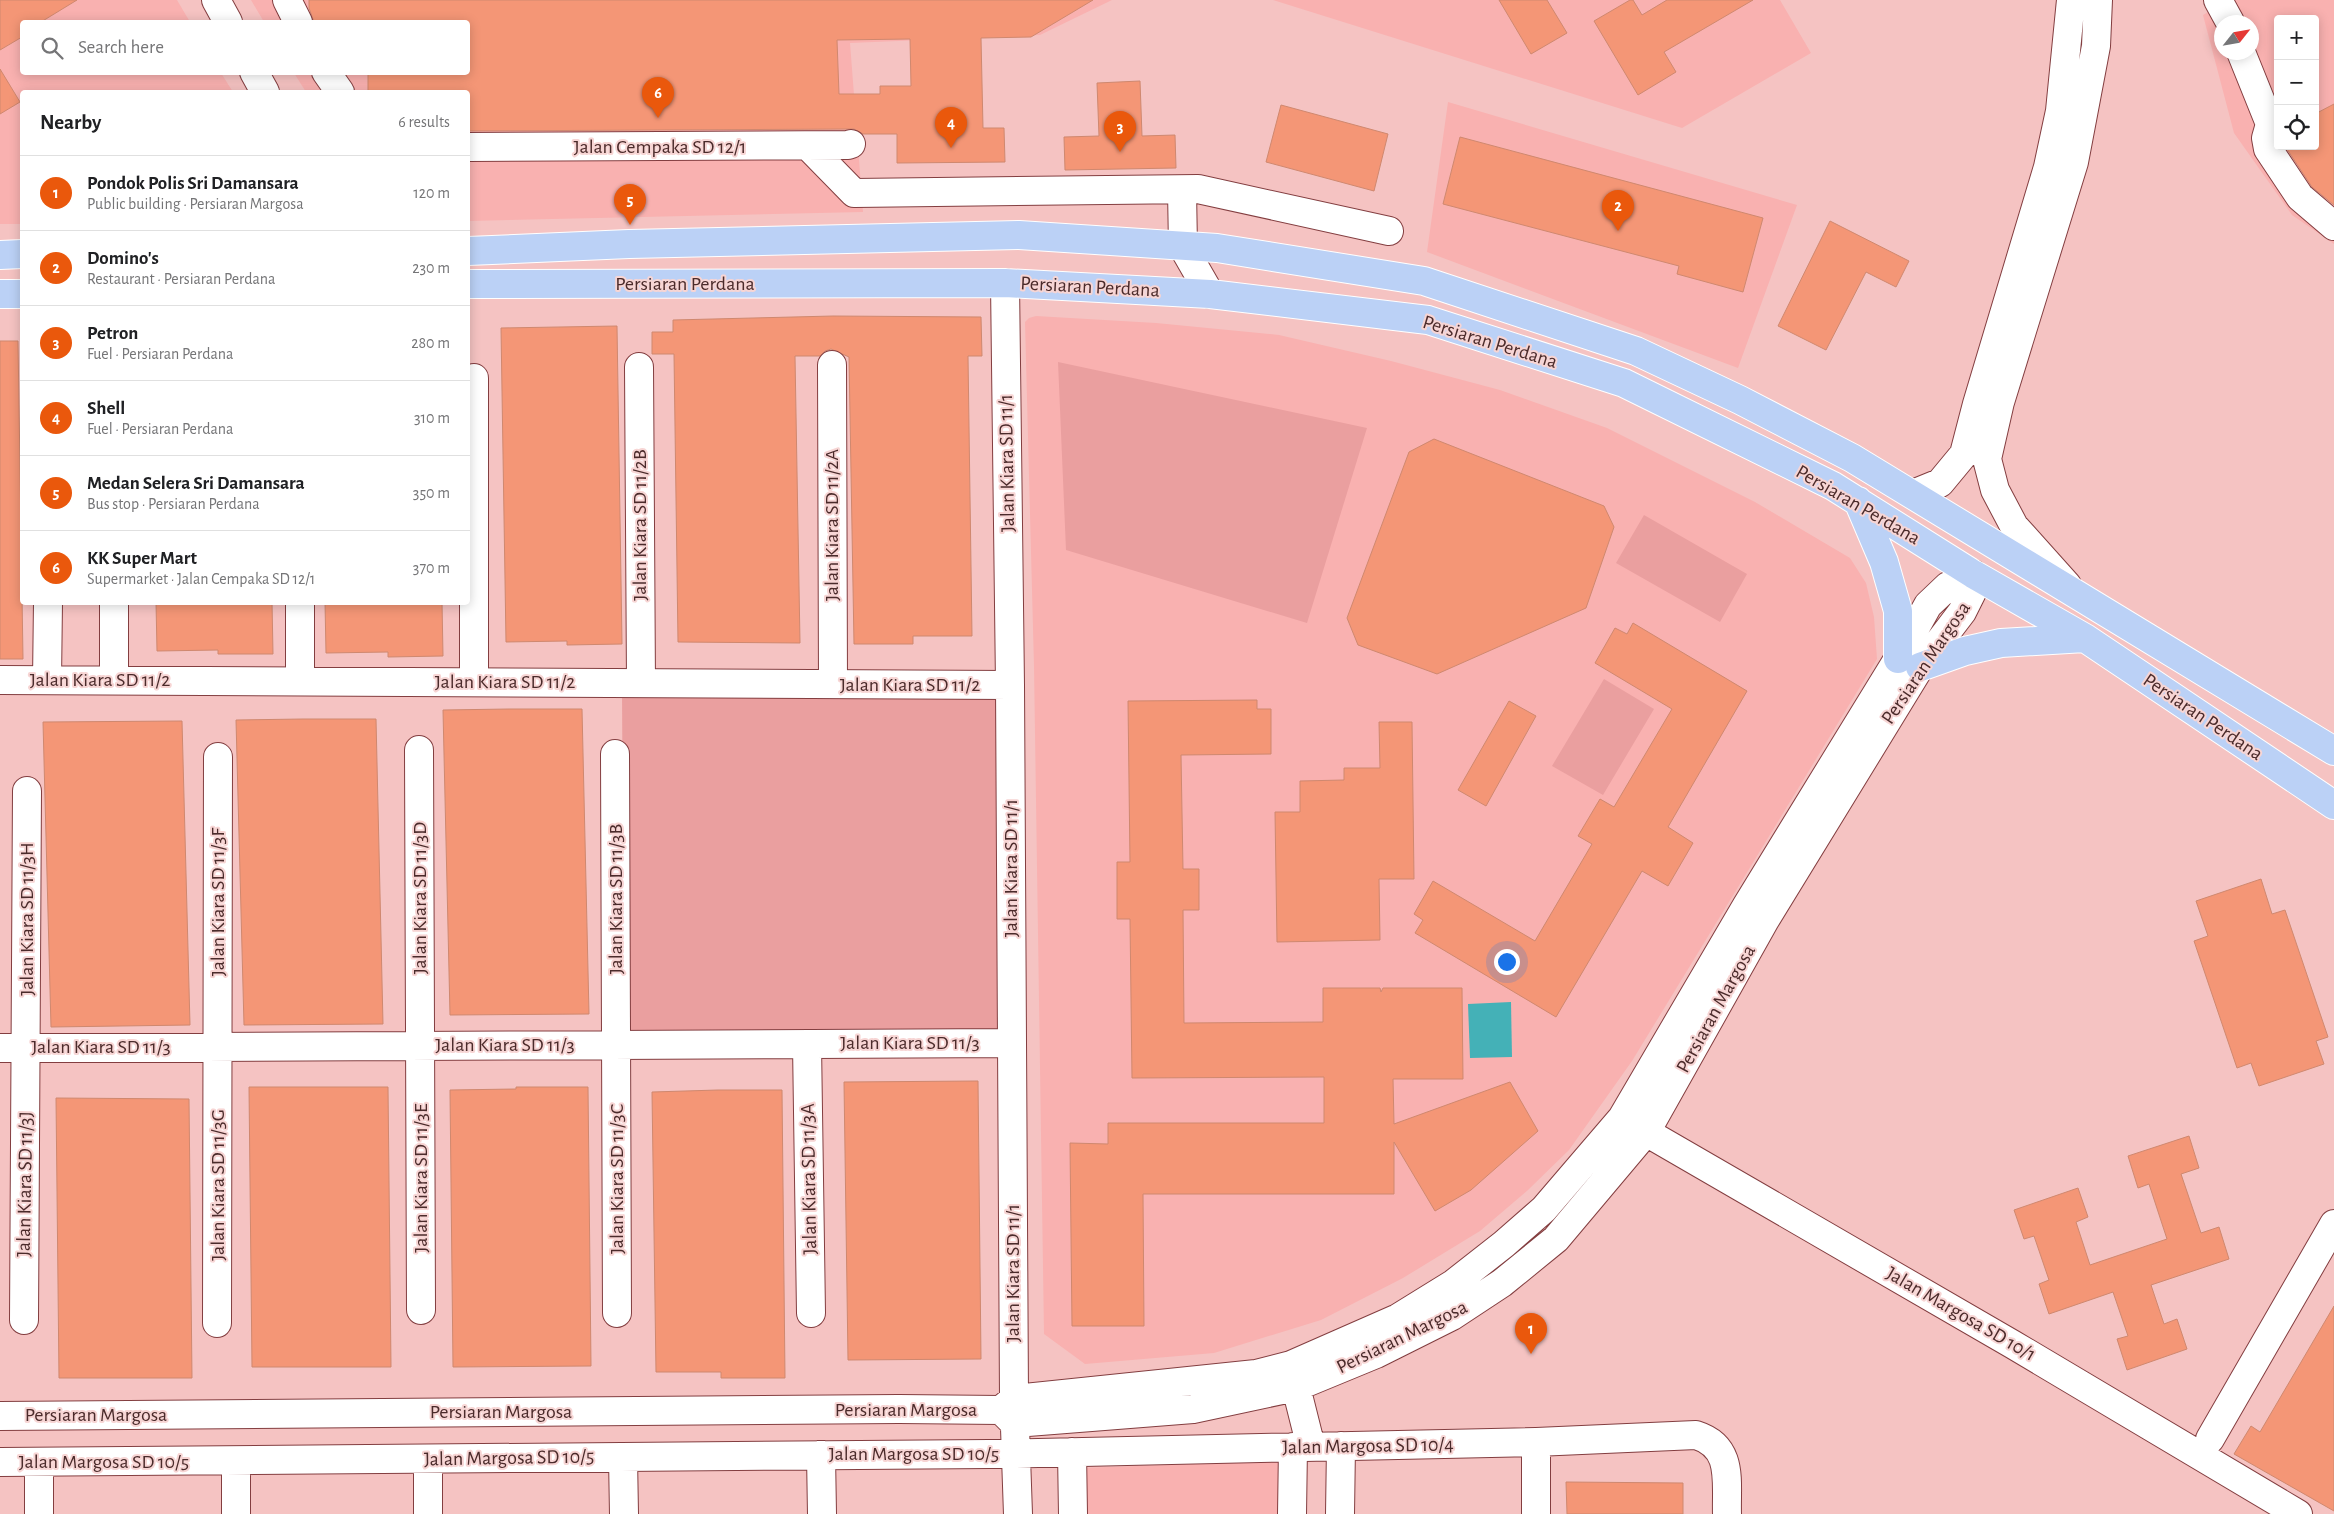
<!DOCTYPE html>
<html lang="en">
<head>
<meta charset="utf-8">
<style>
	:root { --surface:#fff; --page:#f6f6f6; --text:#202124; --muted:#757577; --line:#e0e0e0; --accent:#ea580c }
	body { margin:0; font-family:"Alegreya Sans",sans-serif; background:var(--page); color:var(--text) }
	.controls { position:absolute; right:15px; top:15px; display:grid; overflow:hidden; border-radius:5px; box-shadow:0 2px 12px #0003 }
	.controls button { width:45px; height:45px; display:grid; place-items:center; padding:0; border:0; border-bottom:1px solid var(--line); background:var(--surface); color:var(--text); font:25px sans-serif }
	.compass { position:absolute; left:2214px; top:15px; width:45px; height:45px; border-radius:50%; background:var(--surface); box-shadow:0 2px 12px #0003; rotate:59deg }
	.you { position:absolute; left:1506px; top:961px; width:18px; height:18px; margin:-12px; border:4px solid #fff; border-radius:50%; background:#1a73e8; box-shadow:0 0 0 8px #1a73e833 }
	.badge { display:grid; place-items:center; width:32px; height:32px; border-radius:50%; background:var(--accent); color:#fff; font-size:16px; font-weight:700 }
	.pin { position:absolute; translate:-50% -41px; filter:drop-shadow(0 1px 2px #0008) }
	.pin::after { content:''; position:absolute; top:26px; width:18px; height:15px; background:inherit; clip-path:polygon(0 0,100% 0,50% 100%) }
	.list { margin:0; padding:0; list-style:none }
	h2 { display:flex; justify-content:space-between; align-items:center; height:65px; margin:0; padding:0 20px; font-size:21px }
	h2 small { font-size:16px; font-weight:400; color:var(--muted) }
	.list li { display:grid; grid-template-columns:32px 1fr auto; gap:15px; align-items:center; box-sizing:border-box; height:75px; padding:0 20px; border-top:1px solid var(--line) }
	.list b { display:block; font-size:19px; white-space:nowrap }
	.list p { margin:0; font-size:16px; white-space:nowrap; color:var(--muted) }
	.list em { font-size:16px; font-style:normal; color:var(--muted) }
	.icon { flex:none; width:28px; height:28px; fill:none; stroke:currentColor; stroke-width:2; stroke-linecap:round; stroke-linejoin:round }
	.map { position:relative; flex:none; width:2334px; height:1514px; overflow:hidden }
	.search { position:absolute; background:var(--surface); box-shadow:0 2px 12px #0003; left:20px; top:20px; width:450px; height:55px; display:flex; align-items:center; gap:12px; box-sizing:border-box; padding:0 18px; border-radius:5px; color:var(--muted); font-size:19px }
	.panel { position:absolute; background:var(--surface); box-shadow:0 2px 12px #0003; left:20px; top:90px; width:450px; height:515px; border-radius:5px }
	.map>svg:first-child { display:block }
	.built { fill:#f9b1b0; fill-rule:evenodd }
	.green { fill:#ea9f9f }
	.water { fill:#44b1b7 }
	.building { fill:#f49676; stroke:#cf886f; fill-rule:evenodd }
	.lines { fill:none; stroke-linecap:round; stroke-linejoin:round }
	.minor-casing { stroke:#833e40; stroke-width:30 }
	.major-casing { stroke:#fff; stroke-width:30 }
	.minor { stroke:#fff; stroke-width:28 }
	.major { stroke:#bbd1f6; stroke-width:28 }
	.labels { text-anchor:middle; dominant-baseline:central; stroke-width:4; stroke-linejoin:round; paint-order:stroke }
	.street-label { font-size:20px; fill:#4b2b2b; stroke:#f7d5d4 }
</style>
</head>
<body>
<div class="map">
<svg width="2334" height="1514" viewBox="0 0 2334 1514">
	<rect width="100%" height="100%" fill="#f5c3c2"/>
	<path class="built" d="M0 0H177L190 22H22V72L221 73 233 92H22V224H0Z
		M251 0H1112L1040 35 850 43 863 212 468 221V92H306L294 73 468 72V22H264Z
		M1273 0H1780L1811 53 1682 128Z
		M2228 0H2334V244L2292 215 2234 133 2203 15ZM2278 19H2315V146H2278ZM2222 22H2252V52H2222Z
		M1448 102 1797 205 1738 368 1427 252Z
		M1036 316 1156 323 1279 335 1391 361 1500 390 1607 428 1755 502 1850 558 1866 583 1874 617 1877 659 1632 1061 1569 1150 1528 1190 1480 1231 1403 1278 1321 1320 1214 1353 1085 1364 1044 1334 1034 666 1025 322 1029 318Z
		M1306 1460 1307 1514H1080V1468Z"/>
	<path class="green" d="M1058 362 1367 428 1307 623 1066 550Z
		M1644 515 1747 574 1720 622 1616 563Z
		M1604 679 1654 709 1603 795 1552 766Z
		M622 690H1002L1004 1037 624 1036Z"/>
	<path class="water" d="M1511 1002 1512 1057 1470 1058 1468 1004Z"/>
	<path class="building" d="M0 0H77L41 22H22V37L0 50Z
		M309 0H1093L1031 37 981 38 983 128H1004L1005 162 897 163V134H863L854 129 468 131V92H368V72H468V22H314L309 8ZM910 39 911 86H880V94H839L837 40Z
		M1499 0H1547L1567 33 1531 54Z
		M1630 0H1633L1642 15 1667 0H1753L1664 52 1676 72 1638 95 1594 21Z
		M0 69 20 102 0 114Z
		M1140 81 1142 136 1175 135 1176 168 1065 170 1064 137 1099 136 1097 83Z
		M2334 104V205L2312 187 2285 146H2315V114Z
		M1281 105 1388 134 1374 191 1266 162Z
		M1460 137 1763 218 1743 292 1677 274 1679 266 1443 204Z
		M1830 221 1909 261 1896 287 1866 272 1826 350 1778 326Z
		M833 316 981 317 982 356H968L972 636H913V644H854L849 357 831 349 825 351 820 356H795L800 643 678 642 674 354H652V332H673V320Z
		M617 326 622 644 567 645V641L506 642 501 328Z
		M0 341H18L23 659H0Z
		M1434 439 1604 506 1614 527 1586 608 1437 674 1358 645 1347 618 1409 452Z
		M156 602H272L273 654H218V650L157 651Z
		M325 602H442L443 656 388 657V652L326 653Z
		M1633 623 1747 691 1668 827 1693 843 1668 886 1642 871 1556 1017 1415 933 1423 920 1414 914 1433 881 1535 941 1592 844 1578 836 1600 799 1614 807 1672 709 1595 663 1615 628 1627 634Z
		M1257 700V709H1271V754L1181 755 1183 869H1199V910H1183L1184 1023 1323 1022V988H1380L1381 992 1383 988H1462L1463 1079H1393L1394 1124 1510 1082 1538 1131 1471 1190 1435 1211 1394 1142V1194H1143L1144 1326H1072L1070 1143 1108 1144V1123H1324V1077L1132 1078 1130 919H1117V862H1130L1128 701Z
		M1509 701 1536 716 1486 806 1458 790Z
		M509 709H582L589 1014 450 1015 443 710Z
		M303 719H376L383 1024 244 1025 236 720Z
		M182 721 190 1025 51 1027 43 722Z
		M1379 722H1412L1414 879H1379L1380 940 1277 942 1275 812H1300V781L1344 780V768H1380Z
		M2261 879 2272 914 2285 910 2328 1037 2316 1041 2324 1064 2259 1086 2251 1063 2237 1068 2194 941 2208 936 2196 901Z
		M978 1081 981 1359 848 1360 844 1082Z
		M249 1087H388L391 1367H252Z
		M516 1087H588L591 1366 453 1367 450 1090 516 1089Z
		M718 1090H782L785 1378H721V1372H656L652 1092Z
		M56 1098 189 1099 192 1378H59Z
		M2189 1136 2199 1168 2181 1174 2201 1233 2219 1227 2229 1259 2151 1285 2164 1324 2177 1319 2187 1349 2127 1370 2117 1339 2128 1336 2113 1292 2049 1314 2039 1284 2049 1280 2034 1236 2024 1239 2014 1210 2078 1188 2088 1217 2076 1222 2090 1265 2167 1239 2149 1184 2138 1188 2128 1156Z
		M2334 1306V1511L2234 1454 2251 1426 2260 1432Z
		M1566 1482 1683 1483V1514H1567Z"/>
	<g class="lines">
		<g class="minor-casing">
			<path id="minor" d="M216 0 228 22
				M287 0 298 22
				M2218 0 2230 22
				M2241 52 2270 124 2266 138 2268 149 2300 197 2334 226
				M254 72 265 92
				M326 72 340 92
				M808 146 854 193 1198 189 1389 231
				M468 147 848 145 851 144
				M1182 190 1183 247 1210 294
				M1005 283 1010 685 1014 1399 1018 1514
				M832 365 833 684
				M639 367 641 683
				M1913 494 1940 483 1964 454 1977 404 2048 167 2060 111 2071 0
				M2067 585 2014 526 1995 490 1987 459 2000 402 2074 162 2096 46 2098 0
				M0 680 1010 685
				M47 680 48 602
				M114 680V602
				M300 681V602
				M474 682V378
				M419 750 421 1310
				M615 754 617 1313
				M807 1044 811 1313
				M0 1048 1011 1043
				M1632 1124 2012 1344 2298 1514
				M24 1320 27 791
				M217 1323 218 757
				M1292 1371 1311 1447
				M0 1416 899 1409 1001 1410 1014 1399 1256 1374 1291 1365 1398 1318 1453 1284 1504 1244 1544 1209 1622 1118 1747 905 1898 659 1928 605 1948 586 1973 574 1972 592 1962 612 1920 667 1765 920 1646 1132 1556 1239 1502 1283 1452 1316 1376 1354 1296 1387 1193 1409 1014 1423 1001 1410
				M2210 1439 2334 1224
				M1072 1452 1073 1514
				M821 1455 822 1514
				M623 1457 624 1514
				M428 1459V1514
				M236 1461V1514
				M0 1462 989 1454 1536 1442 1696 1435C1734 1447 1726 1481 1727 1514
				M39 1514V1462
				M1292 1514 1293 1447
				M1340 1514 1341 1446
				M1536 1514V1442"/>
		</g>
		<g class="major-casing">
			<path id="major" d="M468 251 629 244 1019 235 1217 248 1424 281 1636 351 1740 400 1852 458 2334 751
				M0 255 22 254
				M468 284 1005 283 1210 294 1428 320 1624 383 1833 486 1973 574 2085 638 2334 805
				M0 294H22
				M1858 501 1884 562 1898 611V659
				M1920 667 1965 651 2001 643 2085 638"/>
		</g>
		<use href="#minor" class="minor"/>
		<use href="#major" class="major"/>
	</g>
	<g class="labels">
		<g class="street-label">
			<text x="660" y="147">Jalan Cempaka SD 12/1</text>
			<text x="685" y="284">Persiaran Perdana</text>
			<text transform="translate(1090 287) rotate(3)">Persiaran Perdana</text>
			<text transform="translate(1490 342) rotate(17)">Persiaran Perdana</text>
			<text transform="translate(1007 463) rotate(-91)">Jalan Kiara SD 11/1</text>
			<text transform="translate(1858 505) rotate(30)">Persiaran Perdana</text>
			<text transform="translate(640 525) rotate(-90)">Jalan Kiara SD 11/2B</text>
			<text transform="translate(832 525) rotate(-90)">Jalan Kiara SD 11/2A</text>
			<text transform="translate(1926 663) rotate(-56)">Persiaran Margosa</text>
			<text x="100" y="680">Jalan Kiara SD 11/2</text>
			<text x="505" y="682">Jalan Kiara SD 11/2</text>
			<text x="910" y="685">Jalan Kiara SD 11/2</text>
			<text transform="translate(2203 717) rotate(34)">Persiaran Perdana</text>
			<text transform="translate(1011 868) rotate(-90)">Jalan Kiara SD 11/1</text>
			<text transform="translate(420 898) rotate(-90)">Jalan Kiara SD 11/3D</text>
			<text transform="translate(616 899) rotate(-90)">Jalan Kiara SD 11/3B</text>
			<text transform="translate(218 902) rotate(-90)">Jalan Kiara SD 11/3F</text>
			<text transform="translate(27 919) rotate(-90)">Jalan Kiara SD 11/3H</text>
			<text transform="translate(1716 1009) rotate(-61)">Persiaran Margosa</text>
			<text x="910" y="1043">Jalan Kiara SD 11/3</text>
			<text x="505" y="1045">Jalan Kiara SD 11/3</text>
			<text x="101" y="1047">Jalan Kiara SD 11/3</text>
			<text transform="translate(421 1178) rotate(-90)">Jalan Kiara SD 11/3E</text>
			<text transform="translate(617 1179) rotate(-90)">Jalan Kiara SD 11/3C</text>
			<text transform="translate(809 1179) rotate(-91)">Jalan Kiara SD 11/3A</text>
			<text transform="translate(25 1184) rotate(-89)">Jalan Kiara SD 11/3J</text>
			<text transform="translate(218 1185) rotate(-90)">Jalan Kiara SD 11/3G</text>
			<text transform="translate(1013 1273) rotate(-90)">Jalan Kiara SD 11/1</text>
			<text transform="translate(1961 1314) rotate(30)">Jalan Margosa SD 10/1</text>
			<text transform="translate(1402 1337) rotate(-26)">Persiaran Margosa</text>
			<text x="906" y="1410">Persiaran Margosa</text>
			<text x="501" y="1412">Persiaran Margosa</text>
			<text x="96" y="1415">Persiaran Margosa</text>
			<text transform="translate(1368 1446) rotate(-1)">Jalan Margosa SD 10/4</text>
			<text x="914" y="1454">Jalan Margosa SD 10/5</text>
			<text transform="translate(509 1458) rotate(-1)">Jalan Margosa SD 10/5</text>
			<text x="104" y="1462">Jalan Margosa SD 10/5</text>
		</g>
	</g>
</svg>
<div class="controls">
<button>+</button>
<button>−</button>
<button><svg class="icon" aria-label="locate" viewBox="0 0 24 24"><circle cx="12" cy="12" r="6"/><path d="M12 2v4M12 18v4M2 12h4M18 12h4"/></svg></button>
</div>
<svg class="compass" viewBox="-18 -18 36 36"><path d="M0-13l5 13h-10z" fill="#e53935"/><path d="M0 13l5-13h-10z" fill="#757577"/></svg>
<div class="you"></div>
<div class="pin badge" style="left:1531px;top:1354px">1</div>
<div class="pin badge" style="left:1618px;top:231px">2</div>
<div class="pin badge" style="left:1120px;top:152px">3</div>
<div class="pin badge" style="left:951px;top:148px">4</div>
<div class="pin badge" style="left:630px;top:225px">5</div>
<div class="pin badge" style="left:658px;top:118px">6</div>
<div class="search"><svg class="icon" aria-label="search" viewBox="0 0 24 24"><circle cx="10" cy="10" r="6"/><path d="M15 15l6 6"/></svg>Search here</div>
<section class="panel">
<h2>Nearby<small>6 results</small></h2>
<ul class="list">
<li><span class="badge">1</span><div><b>Pondok Polis Sri Damansara</b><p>Public building · Persiaran Margosa</p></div><em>120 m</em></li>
<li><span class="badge">2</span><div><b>Domino's</b><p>Restaurant · Persiaran Perdana</p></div><em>230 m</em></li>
<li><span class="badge">3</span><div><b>Petron</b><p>Fuel · Persiaran Perdana</p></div><em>280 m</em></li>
<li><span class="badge">4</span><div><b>Shell</b><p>Fuel · Persiaran Perdana</p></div><em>310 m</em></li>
<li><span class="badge">5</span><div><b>Medan Selera Sri Damansara</b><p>Bus stop · Persiaran Perdana</p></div><em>350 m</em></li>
<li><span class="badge">6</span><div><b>KK Super Mart</b><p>Supermarket · Jalan Cempaka SD 12/1</p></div><em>370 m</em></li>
</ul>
</section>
</div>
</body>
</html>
